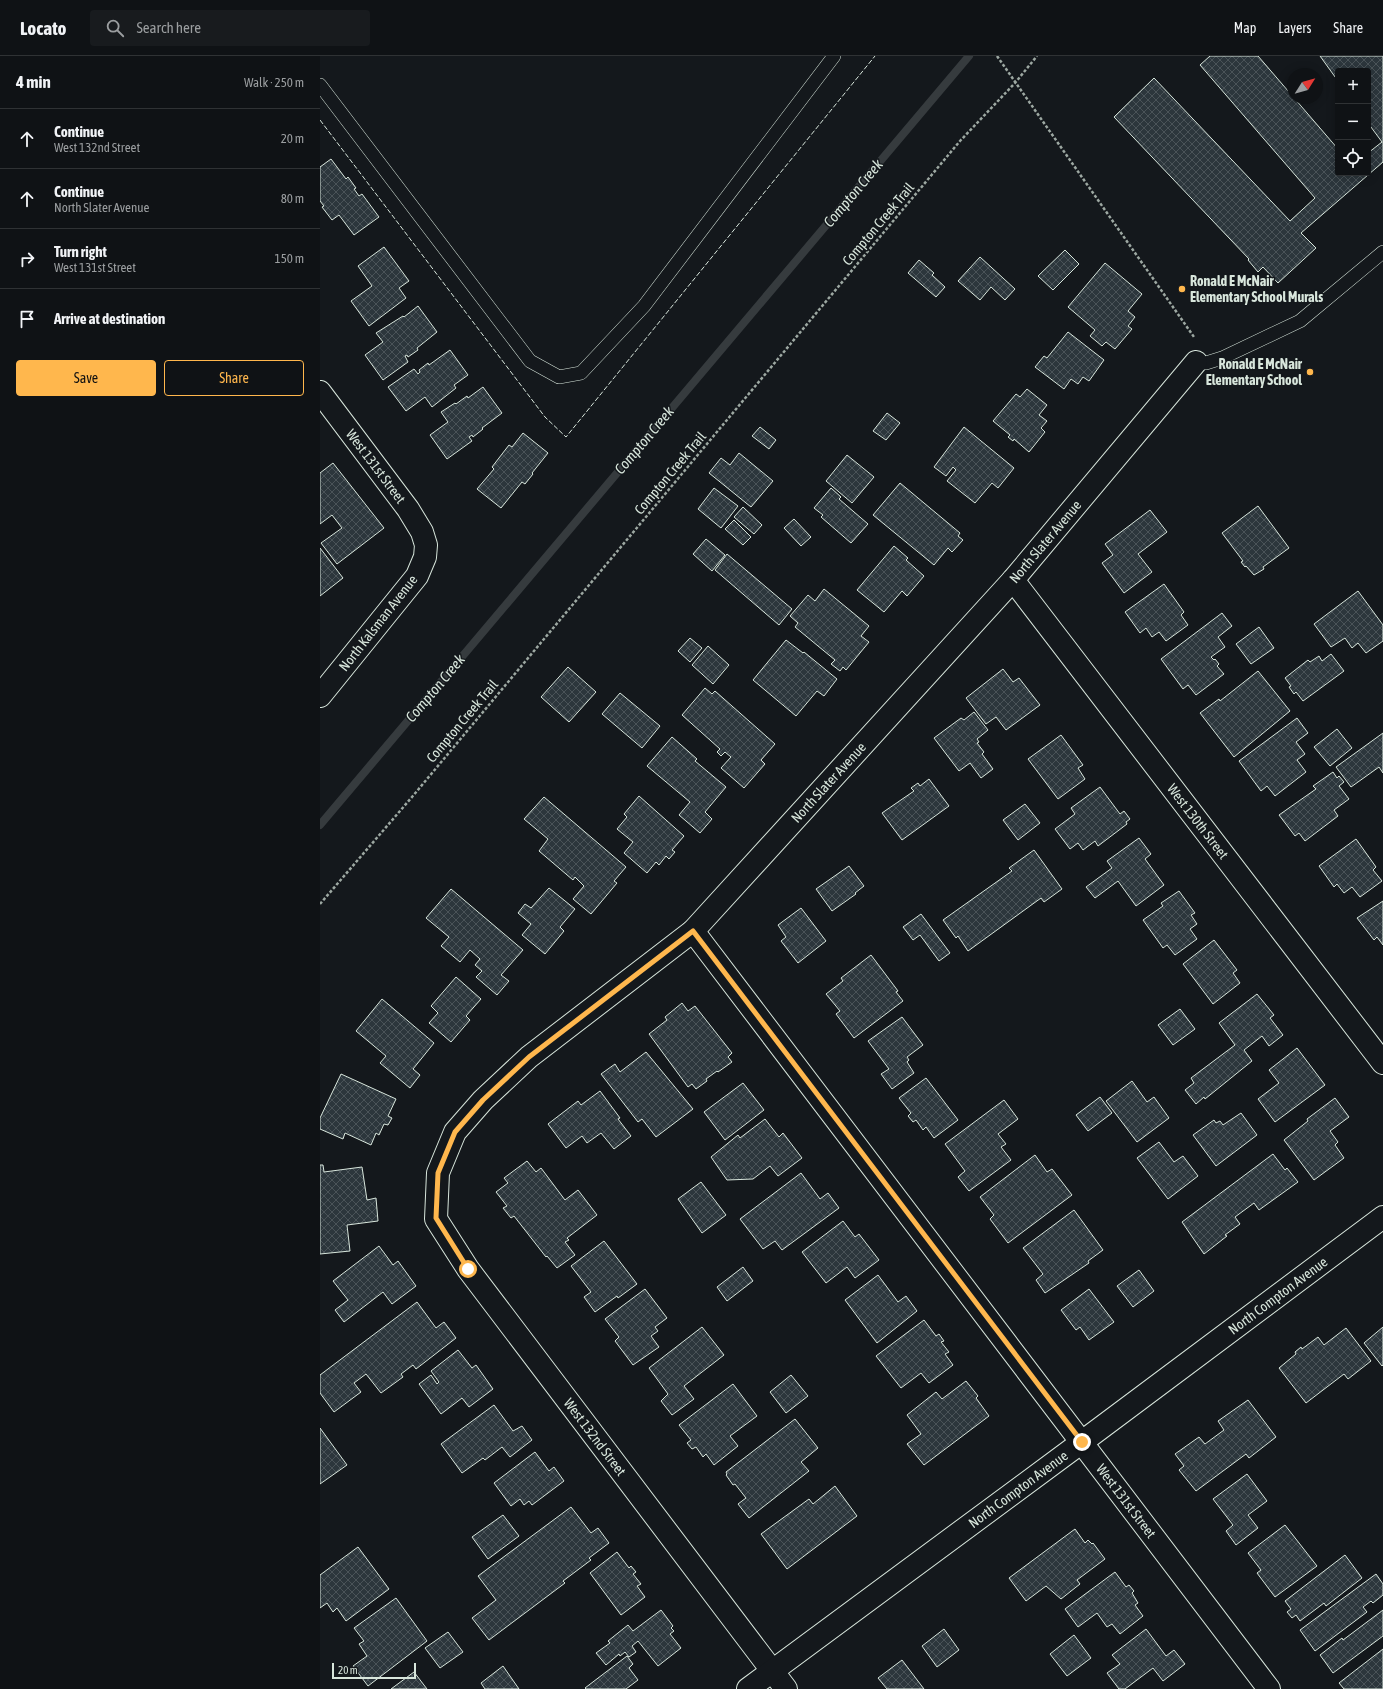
<!DOCTYPE html>
<html lang="en">
<head>
<meta charset="utf-8">
<style>
	:root { --surface:#0f1215; --page:#181b1e; --text:#f1f3f6; --muted:#9b9ea0; --line:#2f3234; --accent:#ffb74d }
	body { margin:0; font-family:"Asap Condensed",sans-serif; background:var(--page); color:var(--text) }
	.controls { position:absolute; right:12px; top:12px; display:grid; overflow:hidden; border-radius:4px; box-shadow:0 2px 10px #0003 }
	.controls button { width:36px; height:36px; display:grid; place-items:center; padding:0; border:0; border-bottom:1px solid var(--line); background:var(--surface); color:var(--text); font:20px sans-serif }
	.compass { position:absolute; left:967px; top:12px; width:36px; height:36px; border-radius:50%; background:var(--surface); box-shadow:0 2px 10px #0003; rotate:53deg }
	.scale { position:absolute; left:12px; bottom:10px; width:84px; box-sizing:border-box; padding-left:4px; border:2px solid #d8e6dc; border-top:0; font-size:11px; line-height:14px; white-space:nowrap; color:#d8e6dc; -webkit-text-stroke:3px #14181c; paint-order:stroke }
	.stop { position:absolute; width:12px; height:12px; margin:-9px; border:3px solid #ffb74d; border-radius:50%; background:#fff }
	.stop.end { background:#ffb74d; border-color:#fff; box-shadow:0 1px 4px #0008 }
	.list { margin:0; padding:0; list-style:none }
	h2 { display:flex; justify-content:space-between; align-items:center; height:52px; margin:0; padding:0 16px; font-size:17px }
	h2 small { font-size:13px; font-weight:400; color:var(--muted) }
	.list li { display:grid; grid-template-columns:26px 1fr auto; gap:12px; align-items:center; box-sizing:border-box; height:60px; padding:0 16px; border-top:1px solid var(--line) }
	.list b { display:block; font-size:15px; white-space:nowrap }
	.list p { margin:0; font-size:13px; white-space:nowrap; color:var(--muted) }
	.list em { font-size:13px; font-style:normal; color:var(--muted) }
	.actions { display:flex; gap:8px; padding:12px 16px }
	.actions a { flex:1; padding:9px 0; border:1px solid var(--accent); border-radius:4px; text-align:center; font-size:14px; color:var(--accent) }
	.actions .main { background:var(--accent); color:#111 }
	.icon { flex:none; width:22px; height:22px; fill:none; stroke:currentColor; stroke-width:2; stroke-linecap:round; stroke-linejoin:round }
	.map { position:relative; flex:none; width:1063px; height:1633px; overflow:hidden }
	header { display:flex; align-items:center; gap:24px; box-sizing:border-box; height:56px; padding:0 20px; background:var(--surface); border-bottom:1px solid var(--line) }
	header strong { font-size:19px }
	nav { display:flex; gap:22px; margin-inline-start:auto; font-size:14px }
	.search { width:280px; height:36px; background:var(--page); display:flex; align-items:center; gap:10px; box-sizing:border-box; padding:0 14px; border-radius:4px; color:var(--muted); font-size:15px }
	main { display:flex }
	aside { flex:1; background:var(--surface) }
	.map>svg:first-child { display:block }
	.lines { fill:none; stroke-linecap:round; stroke-linejoin:round }
	.stream { stroke:#363b3e; stroke-width:8 }
	.building { fill:url(#building-cross-hatch); stroke:#d8e6dc }
	.lane-casing { stroke:#d8e6dc; stroke-width:14 }
	.street-casing { stroke:#d8e6dc; stroke-width:24 }
	.secondary-casing { stroke:#d8e6dc; stroke-width:24 }
	.path { stroke:#9da8a2; stroke-width:2.5; stroke-dasharray:3 2; stroke-linecap:butt }
	.lane { stroke:#14181c; stroke-width:13 }
	.street { stroke:#14181c; stroke-width:22 }
	.secondary { stroke:#14181c; stroke-width:22 }
	.fence { stroke:#d8e6dc; stroke-width:1; stroke-dasharray:5 2; stroke-linecap:butt }
	.route { stroke:#ffb74d; stroke-width:5 }
	.poi-dot { fill:#ffb74d; stroke:#14181c; stroke-width:1.5 }
	.labels { text-anchor:middle; dominant-baseline:central; stroke-width:3; stroke-linejoin:round; paint-order:stroke }
	.street-label { font-size:14px; fill:#d8e6dc; stroke:#14181c }
	.poi-label { font-size:14px; font-weight:bold; fill:#d8e6dc; stroke:#14181c; text-anchor:start }
	.water-label { font-size:15px; font-style:italic; fill:#d8e6dc; stroke:#14181c }
</style>
</head>
<body>
<header>
<strong>Locato</strong>
<div class="search"><svg class="icon" aria-label="search" viewBox="0 0 24 24"><circle cx="10" cy="10" r="6"/><path d="M15 15l6 6"/></svg>Search here</div>
<nav><a>Map</a><a>Layers</a><a>Share</a></nav>
</header>
<main>
<aside>
<h2>4 min<small>Walk · 250 m</small></h2>
<ul class="list">
<li><svg class="icon" aria-label="ahead" viewBox="0 0 24 24"><path d="M12 20V5M6 11l6-6 6 6"/></svg><div><b>Continue</b><p>West 132nd Street</p></div><em>20 m</em></li>
<li><svg class="icon" aria-label="ahead" viewBox="0 0 24 24"><path d="M12 20V5M6 11l6-6 6 6"/></svg><div><b>Continue</b><p>North Slater Avenue</p></div><em>80 m</em></li>
<li><svg class="icon" aria-label="right" viewBox="0 0 24 24"><path d="M7 20v-9h11M14 6l5 5-5 5"/></svg><div><b>Turn right</b><p>West 131st Street</p></div><em>150 m</em></li>
<li><svg class="icon" aria-label="arrive" viewBox="0 0 24 24"><path d="M6 21V4h12l-3 4 3 4H6"/></svg><div><b>Arrive at destination</b></div></li>
</ul>
<div class="actions"><a class="main">Save</a><a>Share</a></div>
</aside>
<div class="map">
<svg width="1063" height="1633" viewBox="0 0 1063 1633">
	<defs>
		<pattern id="building-cross-hatch" width="8" height="8" patternUnits="userSpaceOnUse"><rect width="8" height="8" fill="#2c363c"/><path d="M0 0l8 8M0 8l8-8" fill="none" stroke="#4a5358"/></pattern>
	</defs>
	<rect width="100%" height="100%" fill="#14181c"/>
	<g class="lines">
		<path class="stream" d="M0 769 649 0"/>
	</g>
	<path class="building" d="M890 0H938L1018 93V117H1048V97L1062 86 1048 67V15H1018V25L1000 0H1063V106L981 177 996 192 958 227 943 211 938 216 928 204 929 203 794 61 834 22 970 165 995 142 880 9Z
		M11 103 26 123 28 121 36 132 34 133 39 140 42 138 59 161 34 179 19 159 12 164 2 151 4 150 0 145V111Z
		M64 191 89 225 79 232 86 242 49 270 31 245 52 230 38 210Z
		M745 194 759 208 733 234 718 220Z
		M660 201 695 233 685 244 671 231 660 244 638 225Z
		M599 204 614 217 612 219 625 231 616 241 588 217Z
		M785 207 822 238 808 255 815 261 808 270 812 273 795 293 786 286 782 290 770 280 775 274 748 251Z
		M98 250 117 276 97 292 98 294 88 301 87 299 85 300 88 306 63 324 45 299 63 286 56 277 83 260 84 261Z
		M748 276 784 304 769 325 763 321 758 328 751 323 744 333 715 311 724 300 727 302Z
		M130 294 148 319 134 329 136 332 112 351 105 341 86 355 68 331 94 313 98 318 100 316 99 314 108 307 109 309Z
		M163 331 182 357 162 372 163 373 153 381 152 379 149 381 152 385 127 403 110 379 128 366 121 356 135 347 136 348 147 340 148 342Z
		M707 333 727 349 719 359 727 365 721 372 725 376 709 396 694 383 693 385 688 381 690 379 673 365 696 338 700 341Z
		M567 357 580 367 566 384 553 375Z
		M440 371 456 384 449 393 432 380Z
		M644 371 694 412 678 432 672 427 655 447 627 425 636 414 633 411 626 420 614 411Z
		M203 377 228 397 212 417 213 418 205 428 202 426 181 452 157 433 174 413 172 411 189 389 192 391Z
		M419 397 453 425 431 451 389 417 401 402 410 409Z
		M527 399 554 421 532 447 506 425Z
		M13 407 64 472 17 508 1 487 22 472 12 459 0 468V417Z
		M580 427 640 477 638 480 643 484 632 496 628 492 614 509 553 459Z
		M394 432 418 450 401 472 378 453Z
		M511 432 521 441 519 443 548 468 531 487 501 461 503 459 494 452Z
		M938 450 969 492 943 511 944 513 934 519 926 510 925 511 921 506 923 505 902 477Z
		M423 451 442 469 434 478 414 461Z
		M830 454 847 476 818 498 832 516 804 537 782 507 793 499 785 488Z
		M474 463 491 481 481 490 464 472Z
		M414 464 431 481 423 489 405 473Z
		M386 483 405 499 392 515 373 498Z
		M574 490 588 502 586 504 604 520 587 540 582 535 564 556 537 534Z
		M0 492 23 522 0 540Z
		M407 498 472 553 459 569 395 514Z
		M844 528 864 556 861 559 868 569 846 585 839 576 832 581 826 572 820 577 805 556Z
		M504 533 549 570 541 580 549 586 526 614 523 611 520 615 511 608 515 604 475 571 478 567 470 560 488 539 495 545Z
		M1038 535 1063 569V585L1046 597 1038 587 1032 592 1025 582 1011 591 994 568Z
		M902 557 912 570 898 581 905 591 891 601 894 604 895 603 899 608 897 610 904 618 876 639 868 629 863 633 841 603Z
		M939 571 954 592 931 608 916 588Z
		M370 582 382 592 370 606 358 595Z
		M466 584 483 597 484 596 517 623 504 640 497 635 476 660 433 624Z
		M388 590 409 609 393 628 372 609Z
		M1011 598 1024 615 983 645 976 636 974 638 969 631 971 630 965 622 988 604 990 606 999 600 1002 605Z
		M248 611 276 636 249 666 221 641Z
		M683 613 693 626 699 622 720 649 686 674 676 661 666 668 646 642Z
		M938 615 970 655 914 701 880 657 899 643 900 645Z
		M385 632 392 638 395 635 455 688 441 704 445 708 424 732 401 712 411 701 405 696 401 700 397 696 400 693 362 659Z
		M300 637 340 670 322 692 282 658Z
		M654 656 668 674 657 683 659 686 657 687 664 696 662 698 673 713 661 722 650 707 639 715 614 682 641 662 644 664Z
		M977 662 988 677 976 686 985 698 977 704 986 716 955 740 947 730 941 735 919 705Z
		M1017 673 1032 692 1010 710 994 691Z
		M1063 677V717L1059 711 1031 731 1016 711Z
		M741 679 763 709 758 712 765 723 738 743 708 703Z
		M352 681 377 703 375 705 406 731 385 756 392 763 380 777 359 759 370 746 327 710Z
		M1013 716 1017 722 1019 720 1024 726 1019 730 1029 743 1014 754 1018 760 985 785 979 777 975 780 959 759 996 733 993 730Z
		M609 723 629 750 582 784 562 757 594 735 591 732 598 727 600 730Z
		M780 731 800 758 804 755 810 763 806 766 807 768 778 790 775 785 763 794 758 787 750 793 735 773 755 758 751 752Z
		M319 740 364 780 352 794 355 796 349 803 346 800 339 809 336 806 327 817 304 797 313 786 297 773 307 761 304 758Z
		M224 741 306 811 294 825 297 827 271 858 253 843 264 830 255 821 253 824 219 795 228 783 204 763Z
		M705 748 720 767 698 784 683 764Z
		M819 782 831 798 825 803 844 829 816 850 798 825 775 842 766 831 792 812 787 805Z
		M1036 783 1056 811 1053 814 1062 825 1040 841 1032 831 1024 837 1017 828 1014 831 999 810Z
		M714 794 742 833 724 846 721 842 648 895 638 880 636 882 623 864 692 815 689 812Z
		M529 810 544 830 535 837 536 838 512 855 496 833Z
		M229 832 255 853 240 871 244 875 225 898 202 879 211 868 198 857 205 848 211 852Z
		M131 833 203 894 181 919 189 925 177 939 156 921 162 915 155 909 160 903 150 894 140 906 121 890 129 881 106 862Z
		M859 835 875 857 871 859 877 868 870 873 877 883 855 899 847 889 843 892 823 864 843 850 841 847Z
		M1063 845V889L1057 881 1054 884 1037 862Z
		M481 852 506 885 478 907 461 885 466 881 458 869Z
		M601 858 630 897 619 905 600 879 593 884 583 871Z
		M894 884 917 914 913 917 920 927 893 948 863 908Z
		M551 899 578 935 576 936 583 945 534 982 516 958 520 955 506 938 523 925 521 922Z
		M136 921 161 943 146 960 150 964 131 986 109 967 118 957 111 950Z
		M937 938 954 959 950 962 963 979 949 990 942 980 924 994 932 1005 885 1043 884 1041 876 1048 865 1034 874 1027 871 1022 915 989 899 967Z
		M62 943 114 987 93 1013 100 1019 90 1032 60 1007 66 1000 36 975Z
		M362 947 368 955 375 950 412 997 408 1001 412 1006 398 1016 397 1015 386 1023 387 1025 376 1033 372 1028 368 1031 329 978 347 964 345 961Z
		M860 953 875 973 853 989 838 969Z
		M582 961 603 989 587 1001 589 1004 587 1006 594 1017 572 1033 561 1018 569 1013 548 985Z
		M977 992 1005 1029 955 1066 938 1043 959 1027 949 1014Z
		M326 996 373 1053 336 1081 322 1063 318 1066 281 1018 295 1008 300 1016Z
		M21 1018 76 1043 68 1060 72 1062 68 1069 64 1068 59 1079 56 1077 51 1089 25 1077 23 1083 0 1073V1062Z
		M606 1022 638 1064 614 1082 606 1071 603 1074 596 1064 593 1066 588 1060 591 1057 579 1042Z
		M812 1025 827 1046 834 1041 849 1062 817 1086 786 1045Z
		M423 1027 444 1054 405 1084 384 1056Z
		M280 1035 300 1062 298 1063 311 1080 294 1093 281 1077 267 1087 262 1080 246 1092 228 1068 258 1045 261 1049Z
		M780 1041 792 1057 768 1075 756 1059Z
		M1015 1042 1029 1061 1010 1075 1018 1086 1015 1089 1024 1102 994 1124 964 1084 988 1065 987 1063Z
		M684 1044 698 1063 678 1078 686 1088 681 1091 691 1104 649 1135 638 1121 645 1115 625 1088Z
		M921 1057 937 1079 896 1110 873 1079 894 1064 896 1067 900 1065 903 1069Z
		M445 1063 459 1081 463 1077 482 1102 458 1120 450 1110 433 1123 407 1124 391 1101 418 1079 420 1082Z
		M839 1086 854 1106 863 1100 878 1120 848 1143 817 1102Z
		M953 1098 965 1114 967 1112 978 1126 939 1154 934 1147 915 1161 920 1168 905 1179 907 1180 884 1198 862 1166Z
		M715 1099 727 1116 732 1113 752 1139 688 1187 670 1163 674 1159 660 1141Z
		M207 1105 216 1116 221 1112 245 1144 258 1134 277 1159 247 1182 249 1184 245 1186 255 1199 237 1212 227 1200 226 1201 194 1160 191 1162 183 1152 187 1150 176 1136 188 1127 184 1122Z
		M0 1109H3L4 1116 42 1111 47 1144 56 1142 58 1165 27 1169 30 1195 0 1198Z
		M481 1117 500 1143 508 1137 519 1152 462 1194 455 1185 443 1193 420 1163Z
		M381 1126 406 1159 382 1177 358 1143Z
		M754 1154 783 1194 768 1205 769 1207 725 1237 716 1224 723 1218 703 1192Z
		M523 1165 535 1181 539 1178 559 1204 535 1222 527 1211 506 1227 482 1196Z
		M284 1185 317 1228 298 1242 297 1240 275 1256 264 1241 271 1236 251 1210Z
		M59 1190 73 1209 78 1205 96 1230 72 1248 63 1236 24 1266 15 1254 28 1244 13 1225Z
		M423 1211 433 1225 407 1245 397 1231Z
		M819 1214 834 1235 813 1251 797 1230Z
		M558 1219 578 1246 586 1240 597 1255 557 1287 525 1244Z
		M325 1233 347 1262 335 1271 338 1275 331 1280 339 1291 313 1309 295 1285 299 1281 285 1263Z
		M769 1233 794 1266 769 1284 760 1271 756 1274 741 1254Z
		M97 1246 116 1272 124 1266 136 1282 96 1313 93 1309 81 1318 83 1321 61 1337 46 1318 34 1327 41 1336 14 1356 0 1337V1319Z
		M604 1264 616 1280 619 1278 624 1285 621 1286 629 1296 625 1298 633 1309 609 1327 601 1317 581 1332 556 1300Z
		M382 1271 404 1299 364 1330 374 1343 352 1359 341 1345 348 1338 329 1312Z
		M1063 1271V1309L1062 1310 1044 1287Z
		M1026 1272 1051 1305 1028 1323 1024 1318 986 1347 959 1312 976 1298 975 1296 981 1291 982 1293 998 1281 1004 1289Z
		M138 1294 152 1312 156 1309 173 1333 149 1351 142 1342 121 1358 99 1328 111 1319 117 1328 119 1326 111 1315Z
		M471 1319 488 1340 466 1357 450 1336Z
		M646 1325 658 1340 656 1342 669 1360 604 1409 587 1388 601 1378 587 1359 616 1336 622 1343Z
		M413 1328 437 1360 410 1380 418 1390 394 1409 386 1398 383 1401 376 1391 372 1393 367 1387 371 1384 359 1369Z
		M928 1344 956 1381 929 1402 926 1398 876 1435 859 1414 864 1410 855 1398 879 1381 885 1388 904 1374 898 1365Z
		M174 1349 193 1375 202 1370 212 1384 190 1401 182 1391 165 1404 163 1402 142 1417 121 1388Z
		M475 1363 498 1392 481 1406 489 1415 429 1462 418 1448 426 1442 415 1428 413 1429 406 1419 407 1418 406 1416Z
		M0 1372 27 1409 0 1428Z
		M215 1396 229 1415 234 1411 244 1425 212 1449 209 1445 204 1449 200 1443 191 1450 174 1427Z
		M927 1418 947 1445 928 1459 938 1472 916 1489 906 1475 913 1469 893 1443Z
		M515 1430 537 1460 467 1513 441 1478 489 1443 493 1448Z
		M251 1451 271 1477 278 1472 289 1487 269 1502 271 1504 243 1525 245 1527 169 1584 152 1562 176 1544 158 1520Z
		M183 1459 199 1480 168 1503 152 1481Z
		M965 1469 997 1510 955 1541 937 1517 941 1514 928 1497Z
		M755 1473 765 1487 768 1484 772 1488 773 1487 785 1503 757 1524 760 1528 741 1543 726 1530 706 1545 689 1522Z
		M38 1491 69 1533 26 1565 17 1552 13 1556 7 1547 0 1552V1519Z
		M297 1496 309 1512 311 1510 316 1516 313 1518 321 1528 317 1530 325 1541 301 1559 270 1517Z
		M1025 1499 1042 1522 1006 1550 1004 1547 980 1565 976 1559 972 1562 967 1556 971 1553 965 1545Z
		M795 1516 806 1531 809 1529 814 1535 812 1537 818 1547 815 1549 823 1560 800 1578 792 1568 787 1571 777 1557 758 1571 745 1553Z
		M1056 1518 1063 1528V1539L1053 1547 1051 1545 1043 1551 1047 1556 995 1595 980 1574Z
		M76 1542 107 1585 48 1630 33 1610 47 1600 39 1588 44 1585 34 1572Z
		M341 1554 353 1570 351 1572 354 1575 350 1578 361 1592 338 1610 318 1585 312 1590 316 1596 309 1601 305 1596 300 1600 299 1598 286 1609 276 1597 290 1587 288 1585 308 1569 313 1575Z
		M1063 1554V1580L1013 1617 1000 1599 1022 1582 1023 1584Z
		M624 1573 639 1594 617 1611 602 1590Z
		M826 1573 846 1600 854 1594 865 1608 843 1625 833 1612 805 1633H799L787 1617 800 1608 792 1599Z
		M128 1576 143 1596 120 1612 105 1592Z
		M754 1579 771 1602 747 1620 730 1598Z
		M1063 1593V1633H1024L1019 1627Z
		M307 1600 313 1608 309 1612 318 1624 306 1633H266L265 1632Z
		M582 1604 604 1633H567L558 1622Z
		M183 1610 199 1633H165L161 1627Z
		M94 1616 107 1633H71Z"/>
	<g class="lines">
		<g class="lane-casing">
			<path id="lane" d="M0 29 210 305 239 321 261 317 324 250 514 0
				M876 306 886 307 902 302 980 265 1063 196"/>
		</g>
		<g class="street-casing">
			<g id="street">
				<path id="s1" d="M0 336 88 453 102 476 106 489 105 501 97 520 0 640"/>
				<path id="s2" d="M693 524 1063 1007"/>
				<path id="s3" d="M373 875 949 1633"/>
				<path id="s4" d="M466 1633 148 1213 116 1163 118 1117 135 1076 163 1044 209 1001 373 875 693 524 876 306"/>
			</g>
		</g>
		<g class="secondary-casing">
			<g id="secondary">
				<path id="s5" d="M428 1633 762 1386 1063 1161"/>
			</g>
		</g>
		<path class="path" d="M677 0 874 281
			M0 848 92 741 640 85 695 27 717 0"/>
		<use href="#lane" class="lane"/>
		<use href="#street" class="street"/>
		<use href="#secondary" class="secondary"/>
		<path class="fence" d="M0 64 225 361 246 381 555 0"/>
	</g>
	<g class="lines">
		<path class="route" d="M148 1213 116 1162 118 1117 135 1076 163 1044 209 1001 373 875 762 1386"/>
	</g>
	<g class="poi-dot">
		<circle cx="862" cy="233" r="4"/>
		<circle cx="990" cy="316" r="4"/>
	</g>
	<g class="labels">
		<g class="street-label">
			<text transform="translate(558 168) rotate(-50)">Compton Creek Trail</text>
			<text stroke="none"><textPath href="#s1" startOffset="93">West 131st Street</textPath></text>
			<text transform="translate(350 417) rotate(-50)">Compton Creek Trail</text>
			<text stroke="none"><textPath href="#s4" startOffset="1514">North Slater Avenue</textPath></text>
			<text transform="translate(58 567) rotate(-52)">North Kalsman Avenue</text>
			<text transform="translate(142 665) rotate(-50)">Compton Creek Trail</text>
			<text stroke="none"><textPath href="#s4" startOffset="1190">North Slater Avenue</textPath></text>
			<text stroke="none"><textPath href="#s2" startOffset="304">West 130th Street</textPath></text>
			<text stroke="none"><textPath href="#s5" startOffset="660">North Compton Avenue</textPath></text>
			<text transform="translate(275 1381) rotate(53)">West 132nd Street</text>
			<text stroke="none"><textPath href="#s5" startOffset="336">North Compton Avenue</textPath></text>
			<text stroke="none"><textPath href="#s3" startOffset="716">West 131st Street</textPath></text>
		</g>
		<g class="poi-label">
			<text x="870" y="225">Ronald E McNair<tspan x="870" dy="16">Elementary School Murals</tspan></text>
			<text x="982" y="308" text-anchor="end">Ronald E McNair<tspan x="982" dy="16">Elementary School</tspan></text>
		</g>
		<g class="water-label">
			<text transform="translate(533 137) rotate(-50)">Compton Creek</text>
			<text transform="translate(324 384) rotate(-50)">Compton Creek</text>
			<text transform="translate(115 632) rotate(-50)">Compton Creek</text>
		</g>
	</g>
</svg>
<div class="controls">
<button>+</button>
<button>−</button>
<button><svg class="icon" aria-label="locate" viewBox="0 0 24 24"><circle cx="12" cy="12" r="6"/><path d="M12 2v4M12 18v4M2 12h4M18 12h4"/></svg></button>
</div>
<svg class="compass" viewBox="-18 -18 36 36"><path d="M0-13l5 13h-10z" fill="#e53935"/><path d="M0 13l5-13h-10z" fill="#9b9ea0"/></svg>
<div class="scale">20 m</div>
<div class="stop" style="left:148px;top:1213px"></div>
<div class="stop end" style="left:762px;top:1386px"></div>
</div>
</main>
</body>
</html>
